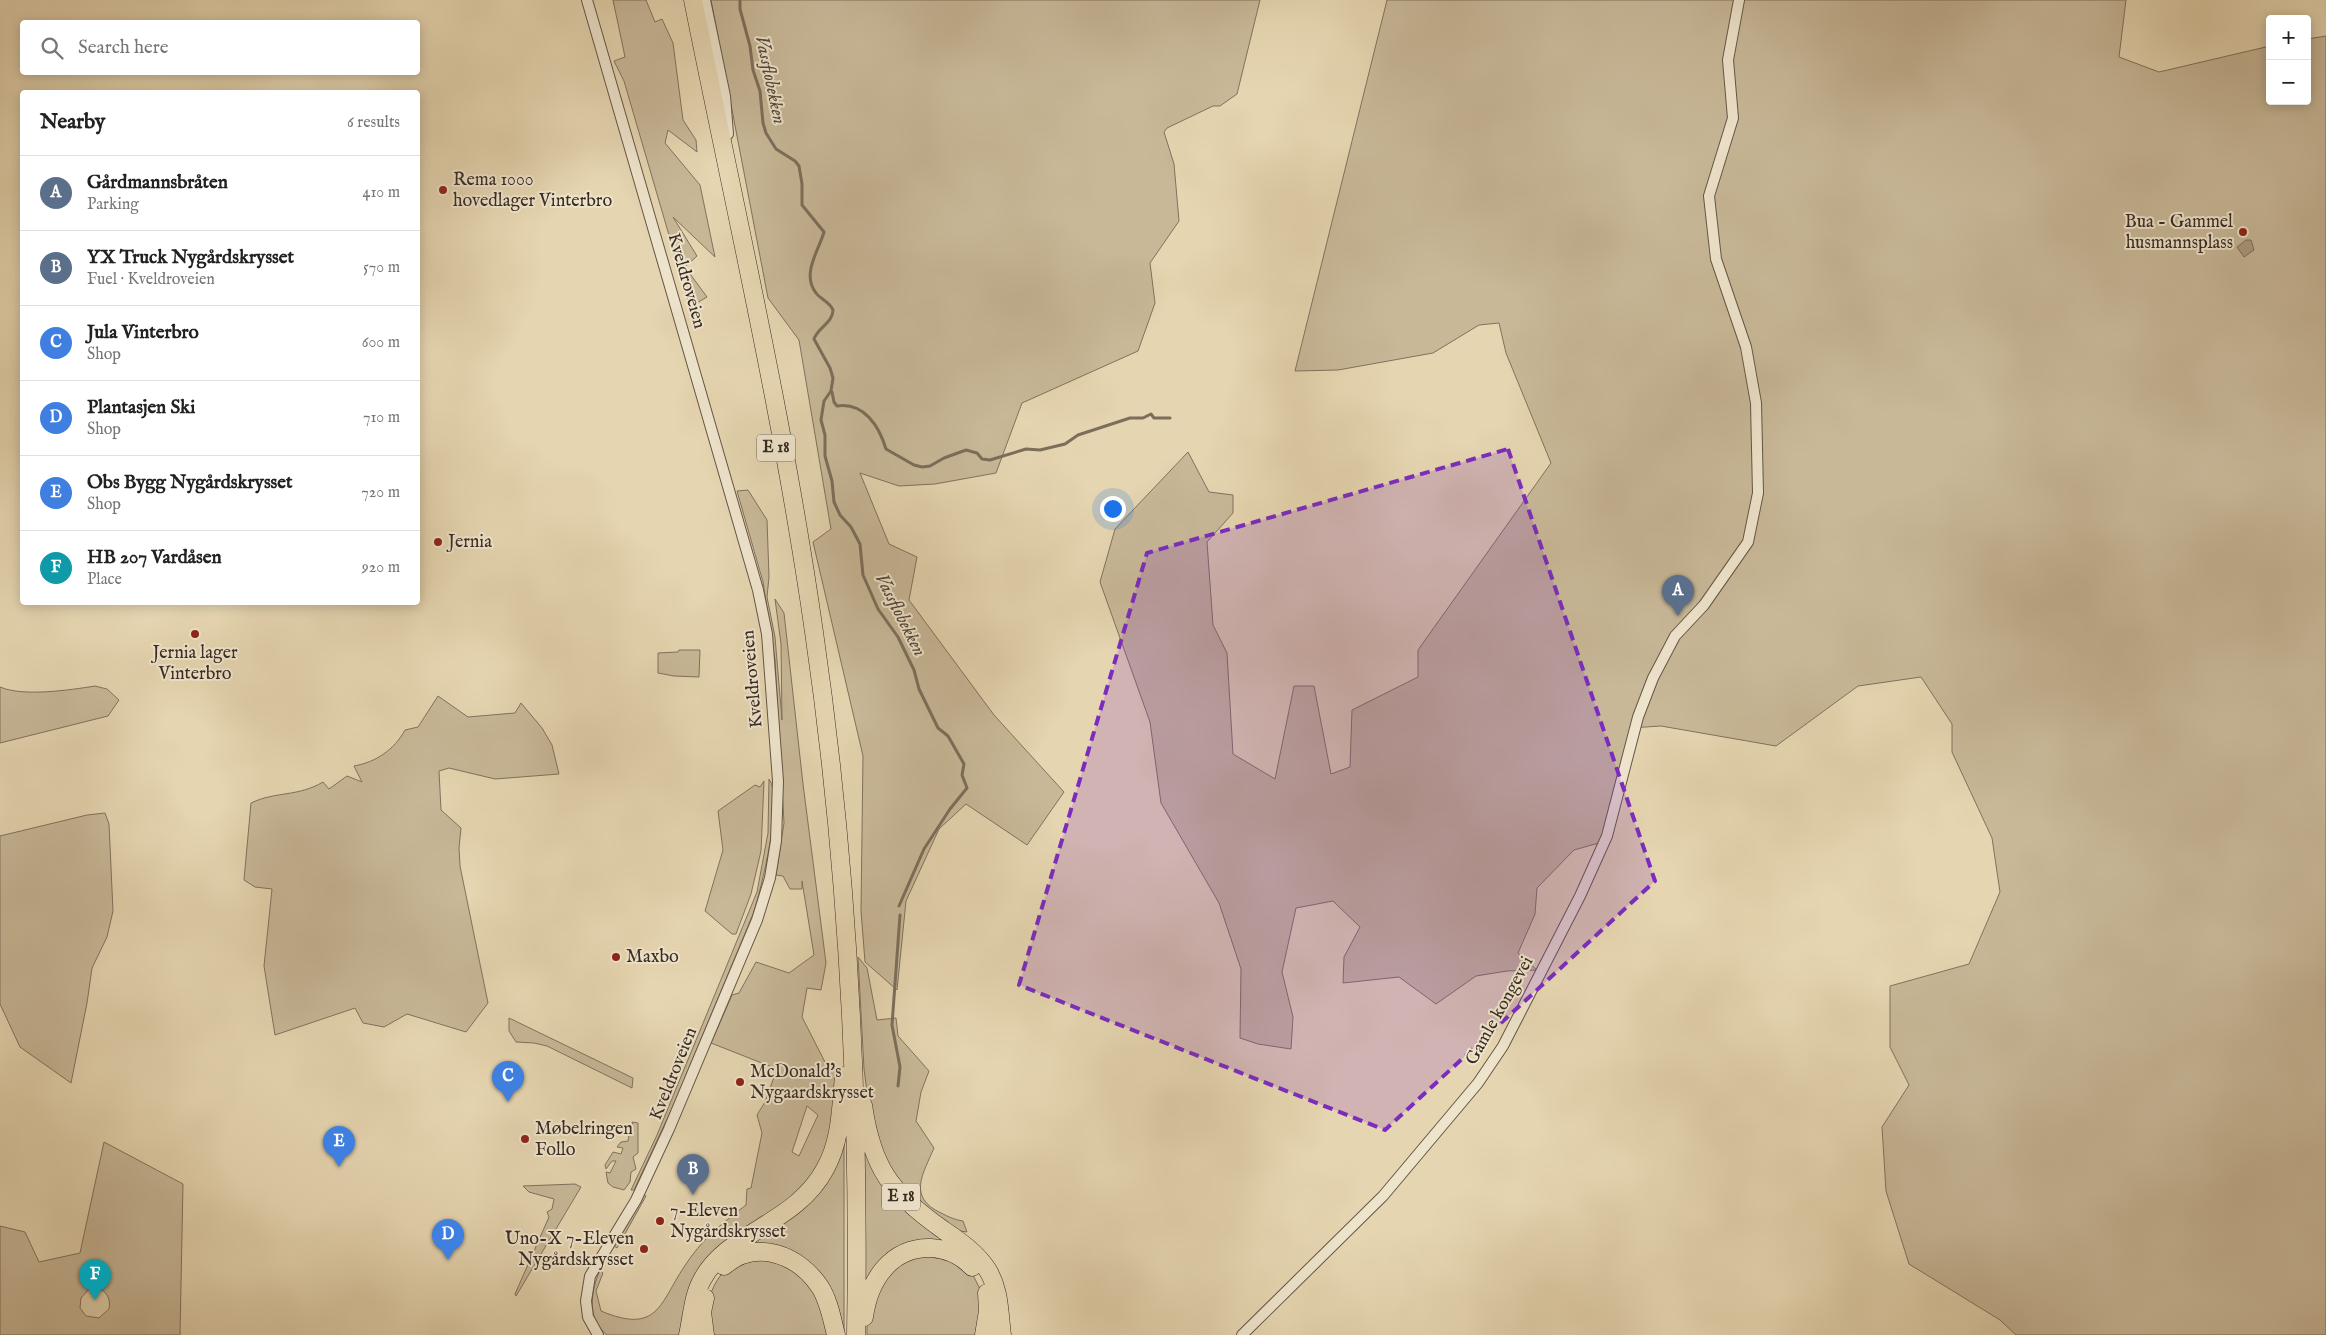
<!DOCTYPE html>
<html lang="en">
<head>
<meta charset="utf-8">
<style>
	:root { --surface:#fff; --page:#f6f6f6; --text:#222; --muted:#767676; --line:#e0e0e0; --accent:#7c3aed }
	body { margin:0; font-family:"IM FELL English",serif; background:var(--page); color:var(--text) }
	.controls { position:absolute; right:15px; top:15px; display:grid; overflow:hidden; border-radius:5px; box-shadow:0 2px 12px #0003 }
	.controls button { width:45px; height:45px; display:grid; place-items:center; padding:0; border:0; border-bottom:1px solid var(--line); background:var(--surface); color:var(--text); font:25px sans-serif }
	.you { position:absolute; left:1112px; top:508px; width:18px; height:18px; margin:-12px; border:4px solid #fff; border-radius:50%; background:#1a73e8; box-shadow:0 0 0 8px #1a73e833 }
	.badge { display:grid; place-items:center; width:32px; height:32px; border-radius:50%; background:var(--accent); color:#fff; font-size:16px; font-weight:700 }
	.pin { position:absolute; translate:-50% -41px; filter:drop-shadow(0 1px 2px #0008) }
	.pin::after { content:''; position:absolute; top:26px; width:18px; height:15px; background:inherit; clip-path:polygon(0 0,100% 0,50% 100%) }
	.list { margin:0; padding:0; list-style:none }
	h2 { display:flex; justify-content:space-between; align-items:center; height:65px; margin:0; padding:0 20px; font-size:21px }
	h2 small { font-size:16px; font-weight:400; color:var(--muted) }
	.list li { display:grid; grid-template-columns:32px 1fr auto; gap:15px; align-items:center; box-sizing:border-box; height:75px; padding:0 20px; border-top:1px solid var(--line) }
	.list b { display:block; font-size:19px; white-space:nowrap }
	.list p { margin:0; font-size:16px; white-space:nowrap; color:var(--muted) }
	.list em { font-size:16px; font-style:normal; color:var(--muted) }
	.icon { flex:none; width:28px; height:28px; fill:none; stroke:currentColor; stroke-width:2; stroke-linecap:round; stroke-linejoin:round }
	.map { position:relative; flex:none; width:2326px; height:1335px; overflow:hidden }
	.search { position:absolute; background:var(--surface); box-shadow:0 2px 12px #0003; left:20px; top:20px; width:400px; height:55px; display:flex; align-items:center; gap:12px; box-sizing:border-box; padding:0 18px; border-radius:5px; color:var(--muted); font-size:19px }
	.panel { position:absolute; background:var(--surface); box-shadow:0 2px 12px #0003; left:20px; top:90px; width:400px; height:515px; border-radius:5px }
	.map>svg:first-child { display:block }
	.green { fill:#c8b898; stroke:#80725e; fill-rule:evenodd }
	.water { fill:#aa9b80; stroke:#7c6e5b }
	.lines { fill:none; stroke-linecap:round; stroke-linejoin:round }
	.stream { stroke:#7c6e5b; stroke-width:3 }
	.street-casing { stroke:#635646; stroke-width:12 }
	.highway-casing { stroke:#382b23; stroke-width:19 }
	.street { stroke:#eee4cc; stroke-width:10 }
	.highway { stroke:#e5d5b0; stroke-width:18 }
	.marked { fill:#7b2cbf; fill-opacity:0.2; stroke:#7b2cbf; stroke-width:4; stroke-dasharray:10 6; stroke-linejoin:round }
	.poi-dot { fill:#8f2418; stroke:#eee4cc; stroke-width:2 }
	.labels { text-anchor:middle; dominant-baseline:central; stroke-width:4; stroke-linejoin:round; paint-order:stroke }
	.shield { fill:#eee4cc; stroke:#6f6256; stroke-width:1 }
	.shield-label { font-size:16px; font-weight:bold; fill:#382b23 }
	.poi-label { font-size:18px; fill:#382b23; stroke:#eee4cc; text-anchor:start }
	.street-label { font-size:18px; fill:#382b23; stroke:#eee4cc }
	.water-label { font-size:19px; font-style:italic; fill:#54473a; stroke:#eee4cc }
</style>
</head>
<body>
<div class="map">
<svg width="2326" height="1335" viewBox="0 0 2326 1335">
	<rect width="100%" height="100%" fill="#e5d5b0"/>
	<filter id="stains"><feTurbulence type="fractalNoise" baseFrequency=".004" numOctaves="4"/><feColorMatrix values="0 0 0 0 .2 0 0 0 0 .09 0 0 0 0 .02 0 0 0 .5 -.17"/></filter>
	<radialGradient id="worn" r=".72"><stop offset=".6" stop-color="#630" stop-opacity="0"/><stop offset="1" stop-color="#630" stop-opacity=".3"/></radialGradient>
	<path class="green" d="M613 0H646L655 22 662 19 673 43 683 120 696 140 697 152 668 130 665 143 700 185 715 257 673 217 697 256 685 267 707 297 690 307 624 81 614 61 625 57Z
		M711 0H1260L1237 94 1220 106H1213L1167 128 1164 132 1174 164 1179 221 1150 263 1155 303 1138 351 1022 403 996 473 935 484 899 486 860 473 889 544 917 557 909 600 994 715 1064 792 1027 845 966 804 939 829 906 901 897 990 865 962 861 911 863 756 813 542 831 529 799 340 768 298Z
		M1387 0H2126L2119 57 2159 72 2270 46V101H2307V39L2326 36V1335H2016L2000 1320 1909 1264 1886 1191 1882 1127 1909 1085 1890 1047V986L1969 964 2000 892 1992 838 1952 752V724L1921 677 1858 686 1776 746 1661 726 1630 728 1606 841 1574 850 1537 888 1535 914 1518 953 1537 970 1507 971 1476 976 1436 1004 1399 977 1343 983 1344 957 1360 927 1333 901 1296 908 1282 972 1293 1017 1291 1049 1258 1044 1240 1038 1241 969 1219 903 1161 803 1150 722 1100 582 1115 529 1188 452 1209 492 1233 495V513L1207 542 1213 625 1227 653 1233 754 1275 779 1294 686H1314L1331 774 1350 767 1352 710 1418 677V650L1551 463 1506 353 1499 323 1479 325 1433 353 1338 370 1295 371Z
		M748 490 767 520 769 577 767 597 775 637 782 720 781 644 775 599 784 613 803 784 826 963 821 990 807 988 802 1017 829 1070 836 1069V1105L828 1147 820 1165 798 1195 722 1247 679 1335H607C586 1319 591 1291 600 1270L603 1273 596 1291 601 1311C658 1335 660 1303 684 1267 702 1239 720 1225 746 1205L747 1189 751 1188 762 1133 757 1115 765 1102 777 1069 711 1043 732 995 739 993 756 962 789 973 814 955 802 881V889H790L783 876 776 875 784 823 775 660 763 582 737 491ZM807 1106 818 1115 799 1156 792 1152Z
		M679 650H700L699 677 674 676 658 673V653L678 652Z
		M95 686 107 689 119 700 108 716 0 743V687C23 697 70 690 95 686Z
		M438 696 468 717 515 713 521 703 542 728 552 745 559 774 495 779 449 768 439 771 441 810 461 828 459 848 460 866 488 1003 466 1032 407 1014 384 1027 363 1023 355 1008 275 1035 264 966 272 889 255 887 244 880 251 803C276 791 298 797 323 782L329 789 347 776 362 782 354 766C376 762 394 750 405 730L418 727Z
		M769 779C784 798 761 890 753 914L675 1102 634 1190H631L657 1135 757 892 768 833Z
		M764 781 761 851 751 894 736 934H732L705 911 723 850 718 811 755 785 760 787Z
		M105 813 109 824 113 911 107 937 92 968 87 1003 71 1083 20 1047 0 1004V836L87 815Z
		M858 957 867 968 877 1020 896 1018 898 1036 929 1071 921 1092 916 1121 934 1148C923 1174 907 1197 941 1213 949 1217 955 1220 963 1221L967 1232 953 1230 893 1177 871 1124 864 1069Z
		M509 1018 633 1078 632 1088 547 1046 534 1043 516 1042 509 1031Z
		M860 1116 873 1165 957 1243 923 1241 863 1298Z
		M632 1122 638 1123V1153L633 1157 636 1169 631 1172 630 1182 624 1190 613 1187 608 1183 606 1172 610 1173 616 1161H612L606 1169 605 1165 613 1152 621 1154 623 1148 617 1147 621 1142 628 1141 629 1137 626 1134 633 1125Z
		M844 1138V1335L819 1277 740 1251 764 1231Z
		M104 1142 183 1184 180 1335H0V1226L25 1232 39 1262 80 1253ZM91 1279H97V1288C107 1291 111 1299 109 1309L99 1318 86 1316 80 1308 81 1298 90 1288Z
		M575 1184 581 1187 516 1296 515 1294 549 1217 547 1212 552 1209 554 1199 529 1192 523 1186Z
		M644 1195 646 1196 617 1248 614 1246Z
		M946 1254 973 1275 983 1295 976 1335H867V1324L878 1284 907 1257Z
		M774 1257 816 1288 832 1335H714C699 1314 712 1275 735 1263 745 1258 763 1259 774 1257Z"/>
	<path class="water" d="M2246 240H2251L2254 250 2244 257 2237 247Z"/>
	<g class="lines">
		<path class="stream" d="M740 0V9L750 46 753 70 760 91 763 123 766 133 776 149 795 161 799 166 802 184V205L824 232C819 250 801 274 816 293 821 300 829 301 833 310 833 323 818 327 814 339L830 368 833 378 831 391 824 401 821 420 825 435V456L832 481 834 502 840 515 851 527 860 544 863 575 878 609 898 637 914 670 919 689 938 728 948 736 964 764 962 775 967 788 950 809 924 849 899 906
			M832 392 834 402 837 406C864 402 879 426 886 449L914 465 922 467 930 466 944 458 966 450 977 453 982 459 990 460 1026 449 1040 450 1065 444 1078 435 1130 418H1143L1151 414 1154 418H1170
			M898 1086 900 1067 892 1025 900 915"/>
		<g class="street-casing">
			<path id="street" d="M587 0 758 590 767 634 778 781 776 841 770 878 757 920 669 1129 636 1200 590 1276 586 1301 588 1317 598 1335
				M705 0 725 96 728 134
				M1242 1335 1383 1196 1478 1083 1503 1046 1580 896 1607 836 1638 717 1653 678 1675 636 1704 605 1748 542 1758 493 1756 403 1746 347 1716 259 1709 196 1733 118 1728 60 1739 0"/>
		</g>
		<g class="highway-casing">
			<path id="highway" d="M693 0C735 210 784 421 814 632 848 865 860 1100 856 1335
				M863 1105C872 1168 891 1193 942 1229 958 1240 976 1252 987 1269 1000 1289 999 1312 1002 1335
				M724 1266C756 1238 799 1255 820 1287 829 1301 832 1319 836 1335
				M705 1298 702 1312 705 1335
				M864 1317C869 1280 891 1247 931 1248 947 1249 961 1255 972 1267
				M688 1335C692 1317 693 1296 702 1280 727 1232 796 1224 825 1169 841 1141 841 1107 844 1076
				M984 1335 988 1311 987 1293"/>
		</g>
		<use href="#street" class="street"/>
		<use href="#highway" class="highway"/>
	</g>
	<path class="marked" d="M1508 449 1655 881 1385 1130 1019 985 1147 553Z"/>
	<g class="poi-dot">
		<circle cx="443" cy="190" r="5"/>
		<circle cx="2243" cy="232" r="5"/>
		<circle cx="438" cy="542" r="5"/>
		<circle cx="195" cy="634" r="5"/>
		<circle cx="616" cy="957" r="5"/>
		<circle cx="740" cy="1082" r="5"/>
		<circle cx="525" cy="1139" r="5"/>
		<circle cx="660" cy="1221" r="5"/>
		<circle cx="644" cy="1249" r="5"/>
	</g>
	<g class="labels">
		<g class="shield">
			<rect x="757" y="434.5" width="38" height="27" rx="4"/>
			<rect x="882" y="1183.5" width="38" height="27" rx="4"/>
		</g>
		<g class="shield-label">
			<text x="776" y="448">E 18</text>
			<text x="901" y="1197">E 18</text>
		</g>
		<g class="poi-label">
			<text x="453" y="180">Rema 1000<tspan x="453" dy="21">hovedlager Vinterbro</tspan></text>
			<text x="2233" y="222" text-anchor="end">Bua - Gammel<tspan x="2233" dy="21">husmannsplass</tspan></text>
			<text x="448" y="542">Jernia</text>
			<text x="195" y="653" text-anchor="middle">Jernia lager<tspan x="195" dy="21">Vinterbro</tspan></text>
			<text x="626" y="957">Maxbo</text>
			<text x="750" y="1072">McDonald's<tspan x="750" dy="21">Nygaardskrysset</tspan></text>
			<text x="535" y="1129">Møbelringen<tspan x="535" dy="21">Follo</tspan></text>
			<text x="670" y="1211">7-Eleven<tspan x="670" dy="21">Nygårdskrysset</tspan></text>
			<text x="634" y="1239" text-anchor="end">Uno-X 7-Eleven<tspan x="634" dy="21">Nygårdskrysset</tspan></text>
		</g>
		<g class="street-label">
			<text transform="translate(686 281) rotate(74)">Kveldroveien</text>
			<text transform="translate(753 679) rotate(-95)">Kveldroveien</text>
			<text transform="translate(1500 1011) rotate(-61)">Gamle kongevei</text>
			<text transform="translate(674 1074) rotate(-68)">Kveldroveien</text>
		</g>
		<g class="water-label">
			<text transform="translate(770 80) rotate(78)">Vassflobekken</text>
			<text transform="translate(900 615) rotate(63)">Vassflobekken</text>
		</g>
	</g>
	<rect width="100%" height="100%" filter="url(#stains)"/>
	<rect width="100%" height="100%" fill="url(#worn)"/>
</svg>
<div class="controls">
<button>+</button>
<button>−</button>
</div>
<div class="you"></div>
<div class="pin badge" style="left:1678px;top:616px;background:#5c6f8a">A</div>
<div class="pin badge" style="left:693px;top:1195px;background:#5c6f8a">B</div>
<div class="pin badge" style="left:508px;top:1102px;background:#3f7fe0">C</div>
<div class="pin badge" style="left:448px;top:1260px;background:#3f7fe0">D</div>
<div class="pin badge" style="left:339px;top:1167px;background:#3f7fe0">E</div>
<div class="pin badge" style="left:95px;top:1300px;background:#0f9aa8">F</div>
<div class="search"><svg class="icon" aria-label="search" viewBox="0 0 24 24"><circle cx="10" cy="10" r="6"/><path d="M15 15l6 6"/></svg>Search here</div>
<section class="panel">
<h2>Nearby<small>6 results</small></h2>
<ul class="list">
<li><span class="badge" style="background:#5c6f8a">A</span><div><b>Gårdmannsbråten</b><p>Parking</p></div><em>410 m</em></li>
<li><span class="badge" style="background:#5c6f8a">B</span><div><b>YX Truck Nygårdskrysset</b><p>Fuel · Kveldroveien</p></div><em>570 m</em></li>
<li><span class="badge" style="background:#3f7fe0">C</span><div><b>Jula Vinterbro</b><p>Shop</p></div><em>600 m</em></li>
<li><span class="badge" style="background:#3f7fe0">D</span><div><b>Plantasjen Ski</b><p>Shop</p></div><em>710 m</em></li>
<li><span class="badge" style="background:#3f7fe0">E</span><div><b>Obs Bygg Nygårdskrysset</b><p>Shop</p></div><em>720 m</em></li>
<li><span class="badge" style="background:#0f9aa8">F</span><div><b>HB 207 Vardåsen</b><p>Place</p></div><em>920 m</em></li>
</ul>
</section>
</div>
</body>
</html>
